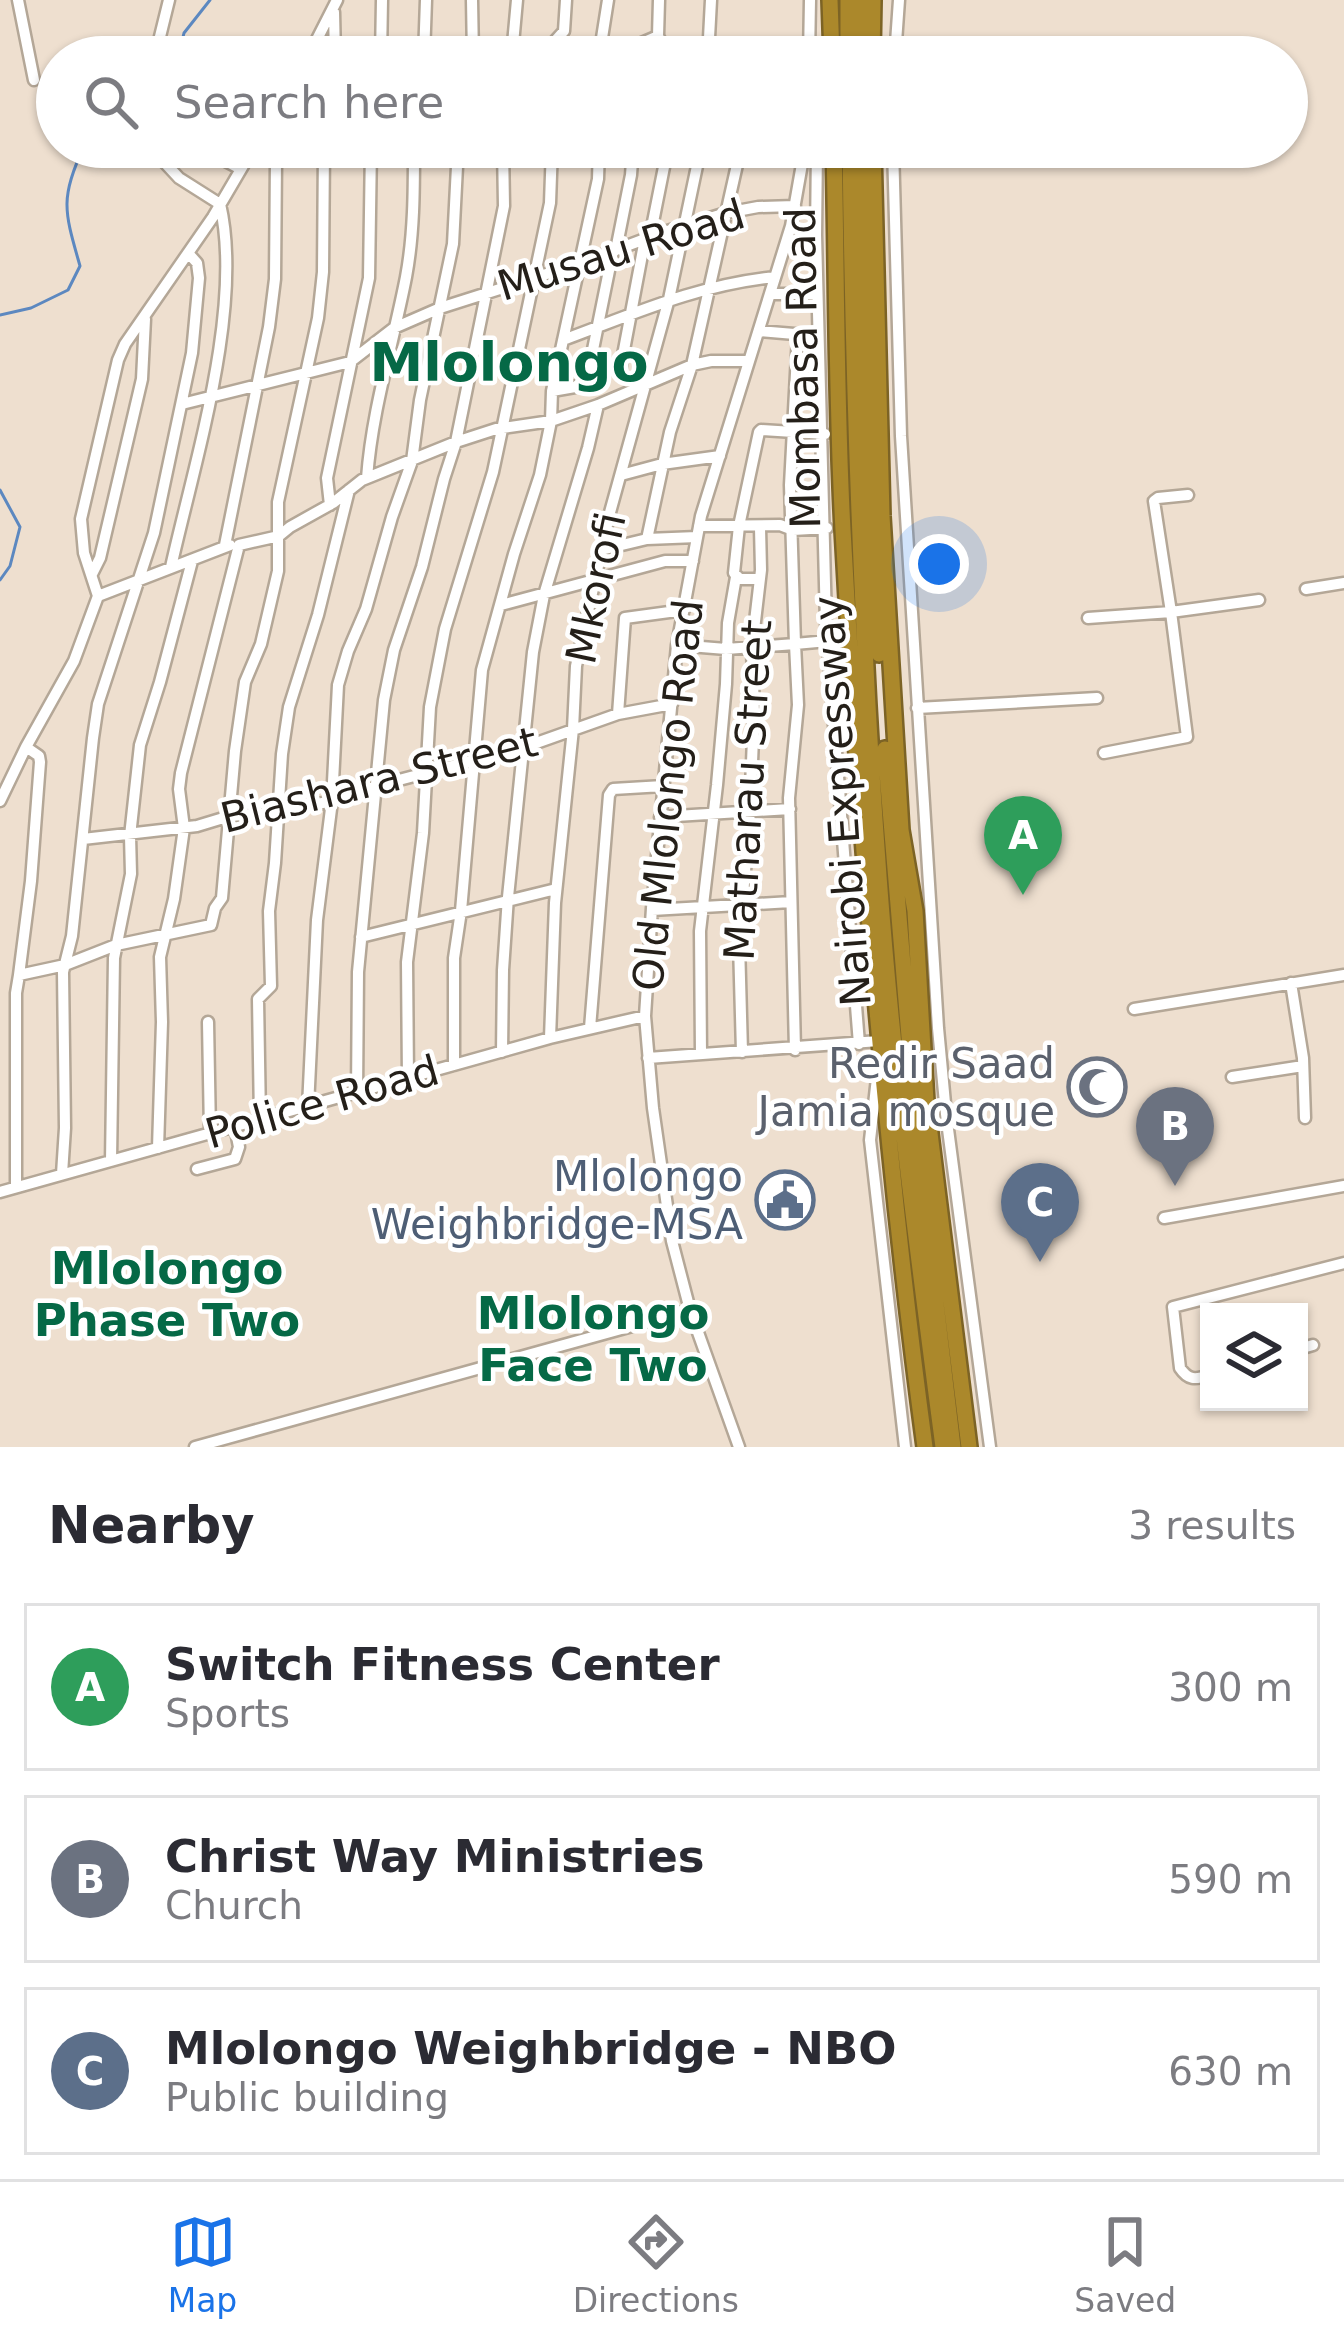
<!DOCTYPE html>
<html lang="en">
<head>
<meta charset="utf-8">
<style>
	:root { --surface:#fff; --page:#f7f7f7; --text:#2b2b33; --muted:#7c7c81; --line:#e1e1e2; --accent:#1a73e8 }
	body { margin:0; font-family:"DejaVu Sans",sans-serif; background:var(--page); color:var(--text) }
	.controls { position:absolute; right:36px; bottom:36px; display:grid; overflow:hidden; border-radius:0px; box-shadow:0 3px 9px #0004 }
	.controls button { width:108px; height:108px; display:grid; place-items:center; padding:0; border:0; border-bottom:3px solid var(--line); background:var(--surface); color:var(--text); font:60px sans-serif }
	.you { position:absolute; left:939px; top:564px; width:42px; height:42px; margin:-30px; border:9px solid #fff; border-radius:50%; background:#1a73e8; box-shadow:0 0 0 18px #1a73e833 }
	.badge { display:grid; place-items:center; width:78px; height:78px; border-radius:50%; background:var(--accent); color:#fff; font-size:39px; font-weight:700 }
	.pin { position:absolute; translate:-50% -99px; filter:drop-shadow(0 3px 6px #0008) }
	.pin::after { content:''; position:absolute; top:63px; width:42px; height:36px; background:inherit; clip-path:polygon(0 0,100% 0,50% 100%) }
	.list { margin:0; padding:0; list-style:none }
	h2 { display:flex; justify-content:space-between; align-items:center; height:156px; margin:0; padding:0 48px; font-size:51px }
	h2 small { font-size:39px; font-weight:400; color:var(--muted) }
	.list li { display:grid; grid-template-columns:78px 1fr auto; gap:36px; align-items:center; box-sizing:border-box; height:168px; margin:0 24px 24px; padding:0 24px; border:3px solid var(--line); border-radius:0px }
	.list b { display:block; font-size:45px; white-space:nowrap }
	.list p { margin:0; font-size:39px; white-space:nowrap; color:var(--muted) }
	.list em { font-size:39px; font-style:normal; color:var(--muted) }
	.icon { flex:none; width:66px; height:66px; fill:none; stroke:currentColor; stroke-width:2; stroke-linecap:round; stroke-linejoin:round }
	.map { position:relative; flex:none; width:1344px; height:1447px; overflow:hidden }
	.search { position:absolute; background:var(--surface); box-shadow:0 3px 9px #0004; left:36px; right:36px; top:36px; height:132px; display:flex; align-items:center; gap:30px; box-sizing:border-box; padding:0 42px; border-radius:66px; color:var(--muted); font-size:45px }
	.sheet { height:732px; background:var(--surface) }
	nav { display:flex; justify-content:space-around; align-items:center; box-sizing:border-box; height:168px; border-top:3px solid var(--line); background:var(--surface); font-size:33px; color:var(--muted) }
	nav a { display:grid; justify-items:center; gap:6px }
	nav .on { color:var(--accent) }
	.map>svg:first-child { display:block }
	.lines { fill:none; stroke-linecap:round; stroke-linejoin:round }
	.stream { stroke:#5c88c0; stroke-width:3 }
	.minor-casing { stroke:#b4a797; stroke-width:15 }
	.highway-casing { stroke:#7c6325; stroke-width:20 }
	.minor { stroke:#fff; stroke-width:10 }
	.highway { stroke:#ab882b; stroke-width:15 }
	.labels { text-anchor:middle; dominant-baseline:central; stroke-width:9; stroke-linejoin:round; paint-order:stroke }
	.street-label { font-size:42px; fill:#241f19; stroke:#fff }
	.worship-label { font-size:42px; fill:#5b616d; stroke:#fff; text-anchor:end }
	.service-label { font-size:42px; fill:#4e5e75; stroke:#fff; text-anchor:end }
	.neighbourhood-label { font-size:45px; font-weight:bold; fill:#056946; stroke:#fff }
	.district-label { font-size:54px; font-weight:bold; fill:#056946; stroke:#fff }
</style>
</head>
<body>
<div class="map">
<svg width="1344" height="1447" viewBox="0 0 1344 1447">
	<rect width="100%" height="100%" fill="#eedfcf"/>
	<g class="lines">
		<path class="stream" d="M178 57 184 33 210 0
			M0 315 31 308 68 290 80 266C65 213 59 198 84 147
			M0 490 20 527 10 566 0 580"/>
		<g class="minor-casing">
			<path id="minor" d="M18 0 34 80
				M472 0 473 57
				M659 0 658 36 666 51V57
				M334 12 335 57
				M155 57 169 0
				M308 57 337 0
				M381 57 382 0
				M424 57 426 0
				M507 57 513 44 517 0
				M553 57 554 42 564 31 566 0
				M599 57 608 0
				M633 57 637 45 658 36
				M708 57 711 0
				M809 57 810 0
				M895 57 899 0
				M199 147 241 169
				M817 147 816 235 826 623 859 1044
				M893 147 901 436 938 1028 946 1114 990 1447
				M152 149 179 178 220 204C244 307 194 464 171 567
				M650 237 668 147
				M616 250 631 175 633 147
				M770 294H817
				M759 331 818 336
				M798 336 790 485 795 644 828 641
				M563 340C636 313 697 285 775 277
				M620 371 645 239
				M552 391 575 387 587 379 613 251
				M182 404 350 362 394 328 440 308 581 263 661 233 726 213 758 207 795 206
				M621 475 662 464 720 456
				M367 478C372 410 393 344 406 277 414 234 414 190 414 147
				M330 505 327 478 369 278 371 147
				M699 526 780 525 793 530 827 528
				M647 539 670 432 692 365 741 147
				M225 545 269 327 275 279 276 160 272 147
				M601 550 647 539 697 537
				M92 574 100 558 142 379 145 319
				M759 579H740L734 573 739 526 759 432 761 430 825 434
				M1306 589 1344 583
				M98 596 84 553 81 519 118 360 125 344 213 217 254 147
				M501 605 665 561H693
				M1088 618 1171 612 1154 501 1158 498 1188 495
				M677 645 726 649 795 644 798 705 789 798 795 1050
				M917 708 1097 698
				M618 714 625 618 684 610
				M1104 753 1187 737 1171 612 1259 600
				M0 801 26 747 74 661 98 596 230 545
				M660 817 790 809
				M83 839 197 826 230 816 279 812 332 801 376 786 525 747 618 714 672 704
				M652 910 791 902
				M361 937 556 889
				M19 975 31 881 40 762 39 756 26 747
				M1291 983 1303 1058 1305 1118
				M1134 1009 1344 975
				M208 1022 210 1133
				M590 1028 609 795 613 789 663 786
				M550 1038 555 903 573 729 576 666 609 516 669 299 701 147
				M502 1052 503 970 508 897 533 652 544 595 588 448 598 405
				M742 1052 739 943 750 811 754 714 752 647 761 570 760 528
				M701 1054 700 931 717 785 726 684 728 623 736 577
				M648 1058 879 1041
				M454 1065V958L461 911 482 670 514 554 540 475 551 421 552 391 598 179 599 147
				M878 1069 870 1140 905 1447
				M1232 1077 1303 1066
				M408 1079 407 962 423 833 430 707 445 629 493 472 550 203 552 147
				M357 1094 358 972 384 700 394 650 422 567 444 479 456 442 504 206 503 147
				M308 1107 317 920 332 801 338 685 348 651 366 609 392 517 412 461 420 400 453 244 458 147
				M260 1119 258 999 271 986 269 911 275 863 282 754 289 707 318 615 349 490
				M158 1148 162 1022 160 957 174 899 184 828 179 789 181 773 239 545 279 536 290 527 333 503 362 480 456 442 496 429 551 421 598 405 692 365 711 361H749
				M111 1161 114 958 131 874 130 836 140 745 160 682 192 561
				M197 1169 235 1159 239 1147 235 1126
				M62 1174 65 1128 63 972 72 936 93 738 98 704 154 533 192 353 199 278 197 263 188 253
				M16 1187V993L19 975 65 965 116 945 211 925 215 908 222 898 235 751 245 682 261 644 278 571V502L318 318 323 272 324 147
				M0 1192 550 1038 645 1016
				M1164 1218 1344 1186
				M1299 1349 1313 1345
				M1209 1375C1195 1380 1188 1380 1180 1368L1173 1307 1344 1263
				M195 1447 690 1310
				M739 1447 690 1310 672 1241 653 1108 645 1016 652 908 677 645 701 516 791 226 805 147"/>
		</g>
		<g class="highway-casing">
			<path id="highway" d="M830 0 832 57
				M848 0V57
				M860 0V57
				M872 57 873 0
				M834 147C837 274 836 403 843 530 860 837 884 1143 925 1447
				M850 147C853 390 861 633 879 876 893 1067 918 1257 943 1447
				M862 147 864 340 879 654
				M873 147 882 516 901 830 915 911 926 1101 969 1447
				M885 749 920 1168 953 1447"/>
		</g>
		<use href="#minor" class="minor"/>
		<use href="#highway" class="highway"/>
	</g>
	<defs>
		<g id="mosque-ring" transform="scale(3)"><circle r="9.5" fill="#fff" stroke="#6b7280" stroke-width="1.5"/><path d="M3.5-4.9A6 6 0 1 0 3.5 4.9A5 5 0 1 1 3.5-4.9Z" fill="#6b7280"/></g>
		<g id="civic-ring" transform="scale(3)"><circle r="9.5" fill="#fff" stroke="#5c6f8a" stroke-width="1.5"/><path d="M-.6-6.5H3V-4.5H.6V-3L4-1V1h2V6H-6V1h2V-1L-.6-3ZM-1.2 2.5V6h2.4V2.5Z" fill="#5c6f8a"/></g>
	</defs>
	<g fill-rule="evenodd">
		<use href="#mosque-ring" x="1097" y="1087"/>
		<use href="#civic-ring" x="785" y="1200"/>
	</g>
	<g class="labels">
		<g class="street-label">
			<text transform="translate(621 250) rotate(-17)">Musau Road</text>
			<text transform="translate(803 368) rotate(-91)">Mombasa Road</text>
			<text transform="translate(596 588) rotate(-78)">Mkorofi</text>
			<text transform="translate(379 780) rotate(-14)">Biashara Street</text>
			<text transform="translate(748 790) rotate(-87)">Matharau Street</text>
			<text transform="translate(668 795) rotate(-84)">Old Mlolongo Road</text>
			<text transform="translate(842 801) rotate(-94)">Nairobi Expressway</text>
			<text transform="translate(322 1102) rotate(-16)">Police Road</text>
		</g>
		<g class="worship-label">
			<text x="1055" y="1063">Redir Saad<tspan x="1055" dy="48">Jamia mosque</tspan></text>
		</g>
		<g class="service-label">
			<text x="743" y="1176">Mlolongo<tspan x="743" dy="48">Weighbridge-MSA</tspan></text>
		</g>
		<g class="neighbourhood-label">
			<text x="167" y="1268">Mlolongo<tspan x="167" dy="52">Phase Two</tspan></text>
			<text x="593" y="1313">Mlolongo<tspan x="593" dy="52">Face Two</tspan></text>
		</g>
		<g class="district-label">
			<text x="509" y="362">Mlolongo</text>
		</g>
	</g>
</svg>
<div class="controls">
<button><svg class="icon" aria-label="layers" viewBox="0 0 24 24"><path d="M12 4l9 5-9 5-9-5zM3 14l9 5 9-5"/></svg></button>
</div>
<div class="you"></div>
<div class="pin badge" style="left:1023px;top:895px;background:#2e9e5b">A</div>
<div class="pin badge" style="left:1175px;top:1186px;background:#6b7280">B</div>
<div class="pin badge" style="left:1040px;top:1262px;background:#5c6f8a">C</div>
<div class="search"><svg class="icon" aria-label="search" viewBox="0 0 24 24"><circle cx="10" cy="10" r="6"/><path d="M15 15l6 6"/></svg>Search here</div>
</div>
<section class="sheet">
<h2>Nearby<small>3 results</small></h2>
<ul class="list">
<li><span class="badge" style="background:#2e9e5b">A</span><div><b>Switch Fitness Center</b><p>Sports</p></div><em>300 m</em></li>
<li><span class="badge" style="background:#6b7280">B</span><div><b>Christ Way Ministries</b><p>Church</p></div><em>590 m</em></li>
<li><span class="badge" style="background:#5c6f8a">C</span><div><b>Mlolongo Weighbridge - NBO</b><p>Public building</p></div><em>630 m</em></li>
</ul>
</section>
<nav>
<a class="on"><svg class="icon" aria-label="map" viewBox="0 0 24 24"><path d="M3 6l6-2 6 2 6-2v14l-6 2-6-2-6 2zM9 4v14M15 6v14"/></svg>Map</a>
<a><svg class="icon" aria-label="directions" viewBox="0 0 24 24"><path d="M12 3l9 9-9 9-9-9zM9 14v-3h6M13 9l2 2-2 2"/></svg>Directions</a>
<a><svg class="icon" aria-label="saved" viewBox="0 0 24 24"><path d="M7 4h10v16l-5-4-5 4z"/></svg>Saved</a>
</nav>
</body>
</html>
